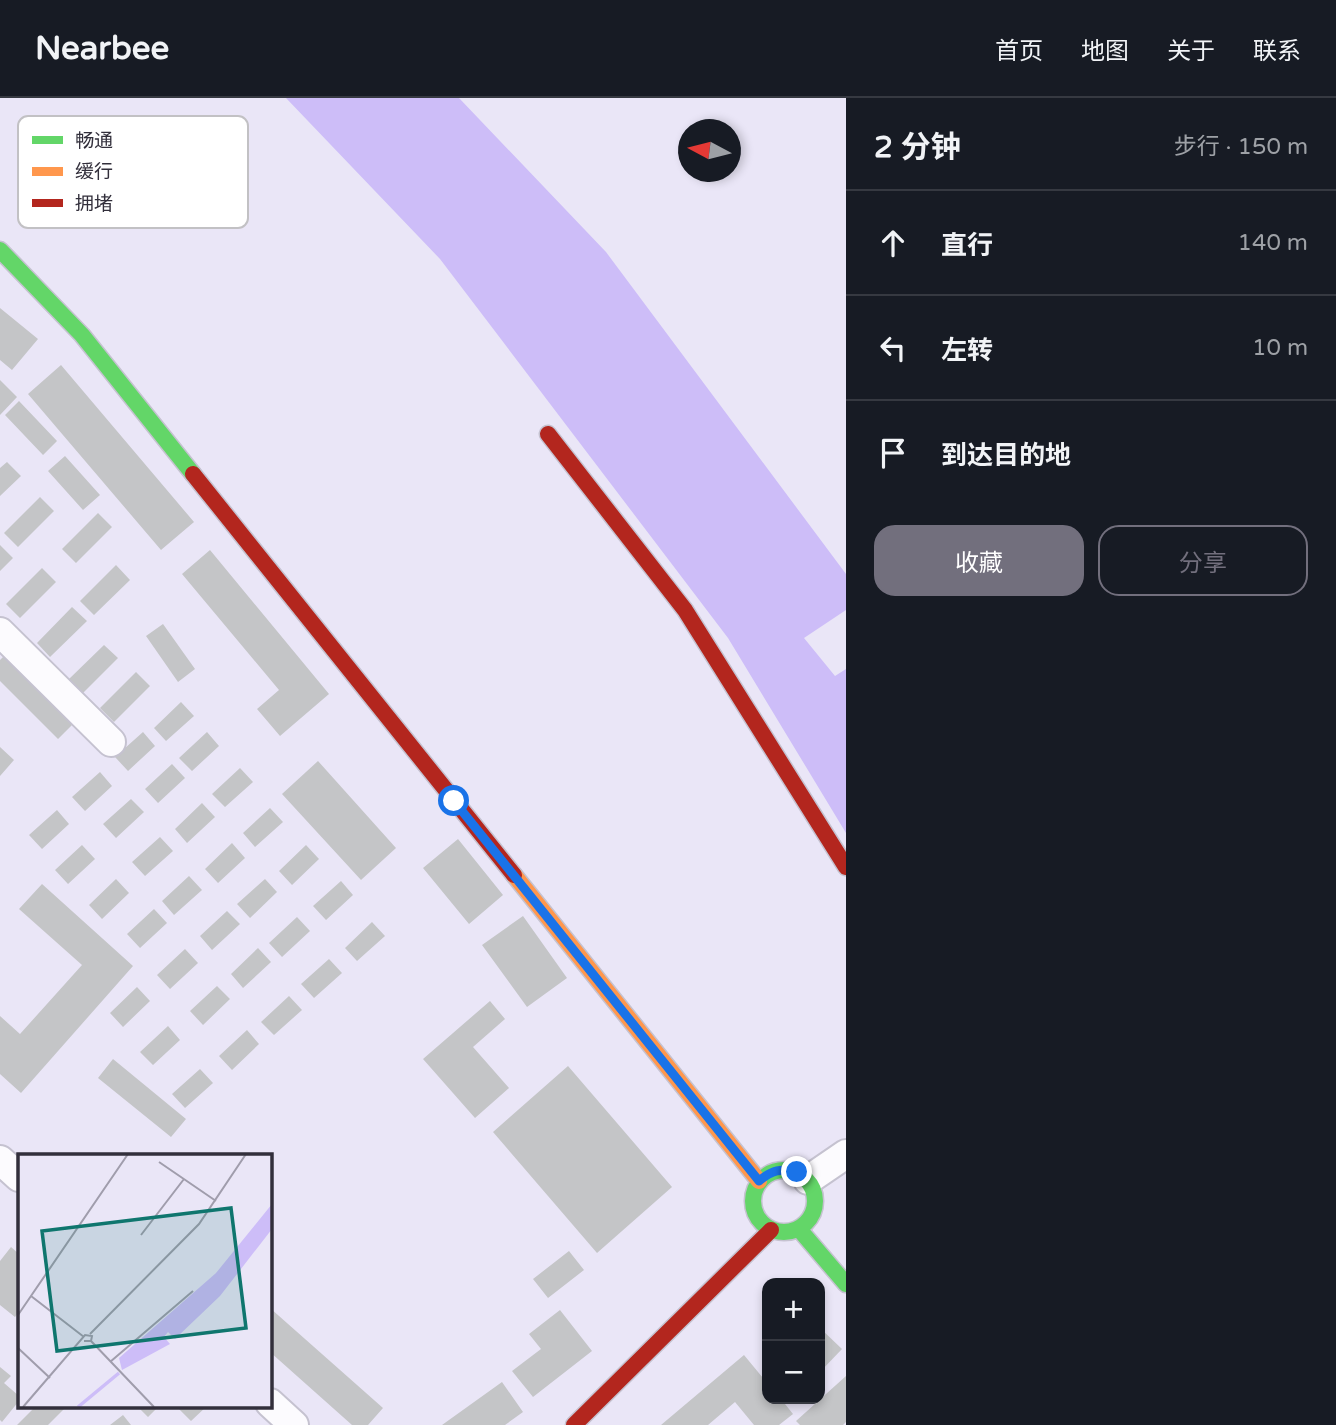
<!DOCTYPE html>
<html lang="zh">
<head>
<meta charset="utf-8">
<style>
	:root { --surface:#171b24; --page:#20242c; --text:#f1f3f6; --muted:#9ea1a6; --line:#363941; --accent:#726f7d }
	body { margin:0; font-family:"Varela Round","Noto Sans SC",sans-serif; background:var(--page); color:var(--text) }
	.controls { position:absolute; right:21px; bottom:21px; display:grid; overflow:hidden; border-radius:14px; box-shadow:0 4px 10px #0003 }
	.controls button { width:63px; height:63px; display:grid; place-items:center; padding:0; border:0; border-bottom:2px solid var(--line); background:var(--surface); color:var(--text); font:35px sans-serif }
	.compass { position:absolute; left:678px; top:21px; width:63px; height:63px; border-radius:50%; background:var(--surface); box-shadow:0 4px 10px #0003; rotate:277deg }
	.stop { position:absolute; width:21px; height:21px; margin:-16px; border:5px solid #1a73e8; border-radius:50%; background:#fff }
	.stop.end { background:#1a73e8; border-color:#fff; box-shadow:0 2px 7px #0008 }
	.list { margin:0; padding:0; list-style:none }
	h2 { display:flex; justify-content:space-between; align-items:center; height:91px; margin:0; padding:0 28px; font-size:30px }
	h2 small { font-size:23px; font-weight:400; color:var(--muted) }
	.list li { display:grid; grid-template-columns:46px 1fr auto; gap:21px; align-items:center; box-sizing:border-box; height:105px; padding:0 28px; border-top:2px solid var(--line) }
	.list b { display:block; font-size:26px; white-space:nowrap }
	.list em { font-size:23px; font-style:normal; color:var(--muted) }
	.actions { display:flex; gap:14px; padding:21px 28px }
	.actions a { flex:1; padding:16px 0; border:2px solid var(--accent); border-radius:21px; text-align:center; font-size:24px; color:var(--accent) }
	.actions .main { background:var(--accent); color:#fff }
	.icon { flex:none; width:38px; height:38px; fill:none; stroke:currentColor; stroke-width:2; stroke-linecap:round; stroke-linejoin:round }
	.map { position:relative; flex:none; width:846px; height:1327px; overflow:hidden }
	header { display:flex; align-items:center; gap:42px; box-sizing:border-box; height:98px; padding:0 35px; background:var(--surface); border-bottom:2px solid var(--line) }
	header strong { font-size:33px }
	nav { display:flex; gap:38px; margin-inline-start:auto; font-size:24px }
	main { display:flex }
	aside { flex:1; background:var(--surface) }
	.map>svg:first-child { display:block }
	.water { fill:#cdbdf8 }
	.building { fill:#c4c5c7 }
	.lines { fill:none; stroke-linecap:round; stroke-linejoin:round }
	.street-casing { stroke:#c5c2d0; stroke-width:32 }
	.fast-casing { stroke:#c5c2d0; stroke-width:19 }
	.slow-casing { stroke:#c5c2d0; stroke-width:19 }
	.jam-casing { stroke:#c5c2d0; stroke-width:19 }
	.street { stroke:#fcfbfe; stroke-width:28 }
	.fast { stroke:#63d668; stroke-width:16 }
	.slow { stroke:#ff974d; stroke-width:16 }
	.jam { stroke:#b3261e; stroke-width:16 }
	.route { stroke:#1a73e8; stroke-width:9 }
	.inset-river { fill:none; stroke:#cdbdf8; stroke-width:3.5 }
	.inset-road { fill:none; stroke:#a09dac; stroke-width:2 }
	.view { fill:#0f766e; fill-opacity:0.15; stroke:#0f766e; stroke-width:3.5 }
	.inset-edge { fill:none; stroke:#322f3b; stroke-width:3.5 }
	.key { fill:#fff; stroke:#c2c1c4; stroke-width:2 }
	.key-label { font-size:19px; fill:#322f3b }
</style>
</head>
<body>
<header>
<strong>Nearbee</strong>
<nav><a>首页</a><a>地图</a><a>关于</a><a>联系</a></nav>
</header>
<main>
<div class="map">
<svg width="846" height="1327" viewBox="0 0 846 1327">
	<rect width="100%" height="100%" fill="#eae6f7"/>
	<path class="water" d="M286 0H459L606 154 846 476V512L804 540 835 578 846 571V735L728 540 440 161Z"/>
	<path class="building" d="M0 210 38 241 12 272 0 262Z
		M61 267 194 424 161 452 28 296Z
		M0 282 17 299 0 317Z
		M19 303 57 343 43 357 5 317Z
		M65 358 100 397 83 412 48 373Z
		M7 364 21 378 0 398V370Z
		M40 399 54 413 18 449 4 435Z
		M98 415 112 429 76 465 62 451Z
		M0 447 13 460 0 473Z
		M210 452 329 596 280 638 257 611 279 592 182 476Z
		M116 467 130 482 94 517 80 503Z
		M42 470 56 484 20 520 6 506Z
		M72 509 87 523 50 559 37 545Z
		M163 526 195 571 178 584 146 538Z
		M104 547 118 560 82 596 68 582Z
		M4 558 72 627 58 641 0 583V562Z
		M136 574 150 588 114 624 100 610Z
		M181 604 194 618 166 643 154 630Z
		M143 634 155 648 128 673 115 659Z
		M207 634 219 648 192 673 179 660Z
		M0 649 14 662 0 678Z
		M318 663 396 750 361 782 282 696Z
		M172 666 185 680 158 705 145 691Z
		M240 670 253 684 225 709 212 696Z
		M100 674 112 688 85 713 72 699Z
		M131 701 144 714 116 740 103 726Z
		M202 705 215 719 187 745 175 731Z
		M270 710 283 724 255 749 243 735Z
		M57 712 69 726 42 751 29 737Z
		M160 739 173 753 145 778 132 764Z
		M458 741 503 797 469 826 423 770Z
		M232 745 245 760 218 785 205 771Z
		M82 747 95 761 68 786 55 772Z
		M306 747 319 761 292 787 279 773Z
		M189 778 202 792 174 817 162 803Z
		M116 781 129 795 102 821 89 807Z
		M265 781 277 794 250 820 237 806Z
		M341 783 353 797 326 822 313 808Z
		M42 786 133 868 21 995 0 976V918L20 936 82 867 19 811Z
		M154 811 167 825 140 850 127 836Z
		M227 813 240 826 212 852 200 838Z
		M523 818 567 880 527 909 482 847Z
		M297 819 310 833 282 859 269 845Z
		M372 824 385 838 357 863 345 850Z
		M258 850 271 864 243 890 231 876Z
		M185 851 198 865 170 891 157 877Z
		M329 861 342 875 314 900 301 886Z
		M217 888 230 901 203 927 190 913Z
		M137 889 150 903 123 929 110 915Z
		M289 898 302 912 274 937 261 924Z
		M490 903 505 921 473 949 509 990 475 1020 423 961Z
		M168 928 180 942 153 967 140 954Z
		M247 932 259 946 232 972 219 958Z
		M113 961 186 1021 171 1039 98 980Z
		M568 968 672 1089 597 1155 493 1034Z
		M200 971 213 985 185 1010 172 996Z
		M11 1149 19 1156V1214L15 1219 0 1207V1163Z
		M569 1153 584 1172 548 1200 533 1181Z
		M270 1210 383 1310 368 1327H352L270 1254Z
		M560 1212 592 1253 533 1299 512 1273 541 1251 529 1236Z
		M820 1230 842 1251 820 1274Z
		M744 1257 767 1285V1301H781L793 1316 779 1327H754L735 1304 708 1327H661Z
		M0 1269 11 1278 4 1285 19 1298V1303L2 1324 0 1322Z
		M846 1278V1324L843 1327H800L796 1323Z
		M502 1284 523 1314 505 1327H442Z
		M36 1308H67L48 1327H17Z
		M137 1308H159L148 1319Z
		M176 1308H207L191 1323Z
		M123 1317 131 1327H110Z"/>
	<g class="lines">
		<g class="street-casing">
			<path id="street" d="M0 534 111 644
				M0 1062 19 1079
				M808 1082 846 1056
				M270 1305 294 1327"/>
		</g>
		<g class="fast-casing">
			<path id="fast" d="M0 152 82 237 193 376
				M753 1103a31 31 0 1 1 62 0a31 31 0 1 1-62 0Z
				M799 1131 846 1186"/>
		</g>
		<g class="slow-casing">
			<path id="slow" d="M514 777 759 1083"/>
		</g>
		<g class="jam-casing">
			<path id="jam" d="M548 336 685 512 846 769
				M193 376 514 777
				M574 1327 771 1132"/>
		</g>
		<use href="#street" class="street"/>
		<use href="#fast" class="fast"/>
		<use href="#slow" class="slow"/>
		<use href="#jam" class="jam"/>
	</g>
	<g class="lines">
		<path class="route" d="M454 703 759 1083C772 1072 781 1070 797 1074"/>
	</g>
	<g transform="translate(18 1056)">
		<rect width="254" height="254" fill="#eae6f7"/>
		<path d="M254 50V75L202 142 157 185 150 178 146 183 152 190 104 216 101 204 198 119Z" fill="#cdbdf8"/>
		<path class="inset-river" d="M60 253 101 219"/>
		<path class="inset-road" d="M141 8 198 47M123 81 166 25M13 142 66 183M0 161 110 0M72 180 181 70 228 0M73 187 136 253M0 194 32 224M92 208 175 137M5 253 67 181 74 182 73 187H66"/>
		<path class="view" d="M213 54 228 174 39 197 24 77Z"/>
		<rect width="254" height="254" class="inset-edge"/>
	</g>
	<rect x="18" y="18" width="230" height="112" rx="10" class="key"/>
	<rect x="32" y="38" width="31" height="8" fill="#63d668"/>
	<rect x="32" y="69" width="31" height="9" fill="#ff974d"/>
	<rect x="32" y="101" width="31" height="8" fill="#b3261e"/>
	<g class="key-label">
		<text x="75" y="49">畅通</text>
		<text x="75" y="80">缓行</text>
		<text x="75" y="112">拥堵</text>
	</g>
</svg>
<div class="controls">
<button>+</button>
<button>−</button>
</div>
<svg class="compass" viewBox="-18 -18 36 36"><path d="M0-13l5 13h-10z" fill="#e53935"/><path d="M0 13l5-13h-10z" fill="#9ea1a6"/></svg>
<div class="stop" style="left:454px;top:703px"></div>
<div class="stop end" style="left:797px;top:1074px"></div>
</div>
<aside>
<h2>2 分钟<small>步行 · 150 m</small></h2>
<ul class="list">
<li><svg class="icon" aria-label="ahead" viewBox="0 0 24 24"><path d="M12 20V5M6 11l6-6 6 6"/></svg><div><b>直行</b></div><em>140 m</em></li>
<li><svg class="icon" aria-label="left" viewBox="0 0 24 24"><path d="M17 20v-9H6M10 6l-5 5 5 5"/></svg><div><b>左转</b></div><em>10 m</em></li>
<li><svg class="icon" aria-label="arrive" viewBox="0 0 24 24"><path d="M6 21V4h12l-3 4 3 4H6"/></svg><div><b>到达目的地</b></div></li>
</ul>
<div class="actions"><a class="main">收藏</a><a>分享</a></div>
</aside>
</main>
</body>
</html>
